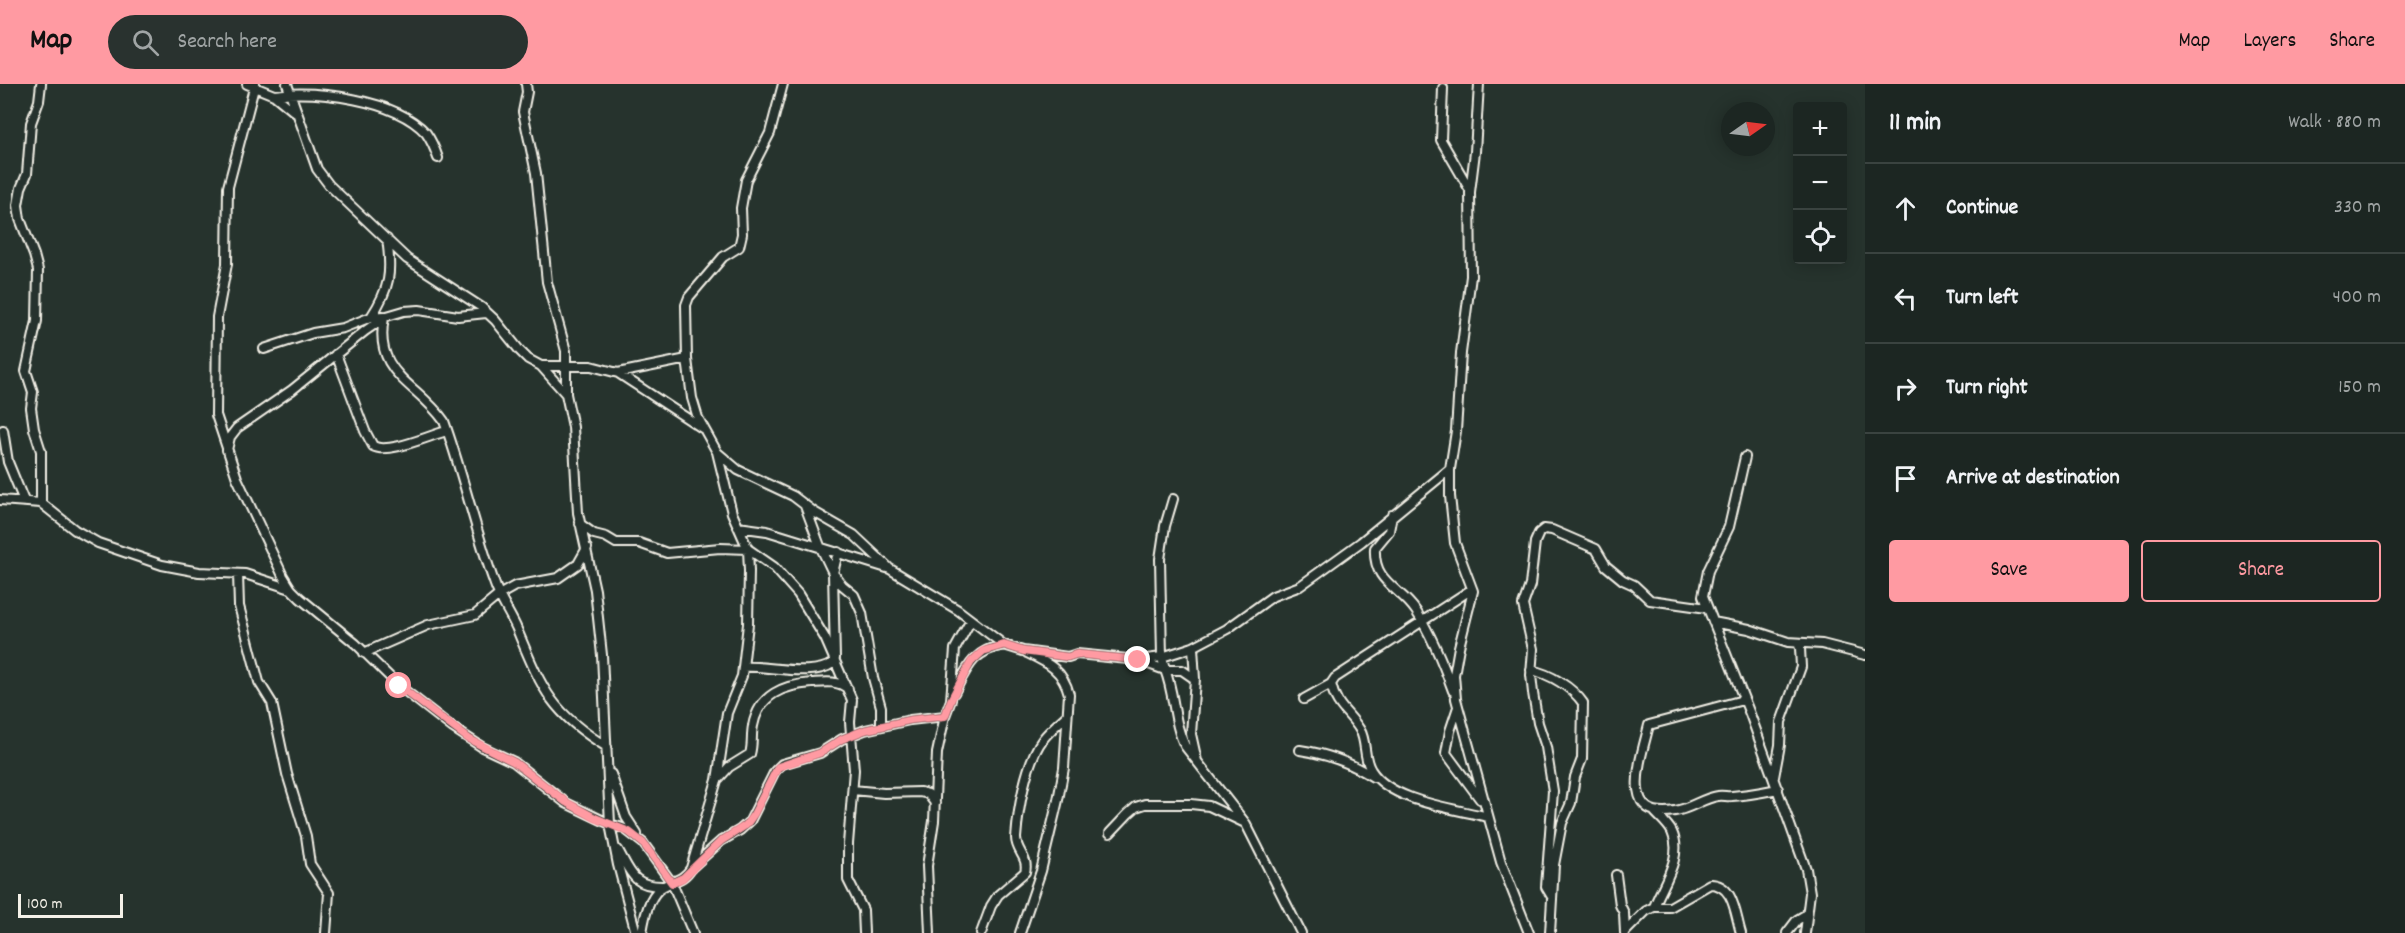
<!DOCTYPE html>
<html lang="en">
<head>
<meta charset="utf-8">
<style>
	:root { --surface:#1c2622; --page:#29322f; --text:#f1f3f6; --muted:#a0a5a5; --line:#3a4340; --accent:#ff9aa2 }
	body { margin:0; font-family:Dekko,sans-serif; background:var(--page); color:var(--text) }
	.controls { position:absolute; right:18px; top:18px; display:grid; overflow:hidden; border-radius:6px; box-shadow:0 3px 15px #0003 }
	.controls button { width:54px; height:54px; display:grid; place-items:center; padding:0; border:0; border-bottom:2px solid var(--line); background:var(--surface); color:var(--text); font:30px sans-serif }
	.compass { position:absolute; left:1721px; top:18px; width:54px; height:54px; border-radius:50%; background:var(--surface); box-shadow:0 3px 15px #0003; rotate:76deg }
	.scale { position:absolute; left:18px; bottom:15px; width:105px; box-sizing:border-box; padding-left:6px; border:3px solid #f4f1e8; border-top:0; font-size:16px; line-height:21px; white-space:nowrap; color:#f4f1e8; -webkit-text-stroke:4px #26332d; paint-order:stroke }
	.stop { position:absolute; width:18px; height:18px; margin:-14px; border:4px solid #ff9aa2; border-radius:50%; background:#fff }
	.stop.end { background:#ff9aa2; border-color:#fff; box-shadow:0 2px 6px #0008 }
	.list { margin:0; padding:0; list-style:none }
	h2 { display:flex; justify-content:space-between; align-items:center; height:78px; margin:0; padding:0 24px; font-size:26px }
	h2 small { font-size:20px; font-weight:400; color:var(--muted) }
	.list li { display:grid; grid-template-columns:39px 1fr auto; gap:18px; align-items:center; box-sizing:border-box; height:90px; padding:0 24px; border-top:2px solid var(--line) }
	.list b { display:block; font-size:22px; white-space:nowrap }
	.list em { font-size:20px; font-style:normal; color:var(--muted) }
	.actions { display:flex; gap:12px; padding:18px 24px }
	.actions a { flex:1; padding:14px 0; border:2px solid var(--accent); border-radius:6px; text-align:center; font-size:21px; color:var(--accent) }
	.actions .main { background:var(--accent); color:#111 }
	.icon { flex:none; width:33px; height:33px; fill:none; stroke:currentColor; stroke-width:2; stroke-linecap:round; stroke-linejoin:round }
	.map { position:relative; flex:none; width:1865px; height:849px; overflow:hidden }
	header { display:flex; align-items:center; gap:36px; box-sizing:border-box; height:84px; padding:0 30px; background:var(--accent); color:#111 }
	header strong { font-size:28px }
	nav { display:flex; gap:33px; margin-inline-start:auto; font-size:21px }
	.search { width:420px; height:54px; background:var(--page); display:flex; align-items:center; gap:15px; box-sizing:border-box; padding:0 21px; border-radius:33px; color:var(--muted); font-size:22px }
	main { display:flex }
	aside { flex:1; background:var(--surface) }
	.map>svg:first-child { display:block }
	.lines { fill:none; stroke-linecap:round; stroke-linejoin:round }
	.minor-casing { stroke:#f4f1e8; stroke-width:12 }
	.minor { stroke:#26332d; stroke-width:8 }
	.route { stroke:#ff9aa2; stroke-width:8 }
</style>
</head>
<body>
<header>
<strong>Map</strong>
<div class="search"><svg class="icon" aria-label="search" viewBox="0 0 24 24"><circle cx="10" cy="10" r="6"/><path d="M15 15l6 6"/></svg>Search here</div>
<nav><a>Map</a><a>Layers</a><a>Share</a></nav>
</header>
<main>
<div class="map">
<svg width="1865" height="849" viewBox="0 0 1865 849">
	<rect width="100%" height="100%" fill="#26332d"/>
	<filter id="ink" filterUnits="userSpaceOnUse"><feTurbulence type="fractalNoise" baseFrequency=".0167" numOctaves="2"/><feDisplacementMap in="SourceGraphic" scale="12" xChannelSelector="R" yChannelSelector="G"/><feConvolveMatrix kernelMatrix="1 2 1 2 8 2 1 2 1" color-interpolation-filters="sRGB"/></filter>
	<g filter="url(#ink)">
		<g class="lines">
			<g class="minor-casing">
				<path id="minor" d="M41 0 39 17 31 39 27 90 21 104 18 121 20 135 34 171 38 186 37 237 26 287 33 308 31 324 34 345 41 367V419
					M247 0 274 11 296 29
					M255 0 228 103 227 180 217 233 216 331 237 394 283 492 291 505 300 514 356 560 399 602 453 644 482 663 514 678 566 719 610 740 625 745 643 759 672 799 693 849
					M287 0 317 85 329 101 407 175 481 223 495 236 520 267 528 275 541 282 566 310 573 343 578 429 595 506 602 571 610 740 618 781 636 849
					M526 0 527 8 523 28 536 89 547 198 566 267V309
					M1479 0 1475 68 1470 108 1471 192 1461 269 1456 347 1450 385V412L1455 459 1473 507 1459 563 1454 591 1456 615 1501 778 1529 849
					M1443 4 1441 56 1470 106
					M274 11C317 6 395 15 426 49 431 56 435 65 438 74
					M371 233C390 204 392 189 387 155
					M384 234C373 290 417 299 444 337 463 390 475 445 494 498 499 514 509 528 516 543 541 602 549 628 607 663
					M264 265 313 249 343 244 371 233 383 232
					M336 270 365 347 373 362C388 371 430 351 447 347
					M541 282H591L618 289 687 275
					M618 289 702 344
					M3 346 8 378 24 417
					M227 366 230 353 237 344 292 306 365 247 387 232 404 227 419 226 458 232 486 229
					M718 369 738 386 793 412 814 428 854 451 888 483
					M1745 373 1729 443 1708 487 1703 512 1750 630 1806 785 1810 809 1805 849
					M1173 415 1165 442 1160 475 1162 573 1165 586H1182L1195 595
					M0 416 41 419 75 446 98 459 162 481 199 488 245 490 291 505
					M805 422 820 462 833 489 842 501 854 511 862 529 873 594 881 623V642
					M1392 431 1389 447 1375 464C1373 499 1400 503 1416 527 1432 552 1443 579 1453 607
					M580 440 594 450 606 453 616 459H639L667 469 720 464 748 465 774 483 798 510 825 554 852 616 850 638 854 686 848 760V796L863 826 864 849
					M738 443 767 447 890 485 958 526 1004 561 1023 567 1068 573 1077 570 1138 576 1165 586C1175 611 1173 639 1185 662L1246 740 1301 849
					M238 490 239 522 243 537 259 598 272 619 287 690 306 752 310 780 329 809 326 849
					M1713 538 1749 545 1788 558 1822 560 1865 571
					M1193 563 1195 595 1191 650 1197 677
					M364 569 428 541 475 531 499 511 515 502 558 494 578 480 587 464
					M1139 576 1162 573 1193 563 1227 545 1273 512 1300 502 1361 458 1450 385
					M743 583C768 581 813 594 833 579L835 574 833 489 838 468
					M1531 586C1550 590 1572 603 1583 619L1582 675 1575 693 1571 719 1562 739 1554 781 1550 849
					M1331 600C1336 623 1349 628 1360 646 1367 658 1363 674 1371 686 1391 718 1453 724 1488 733
					M954 609C968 582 973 567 1004 561
					M1304 615 1331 600 1335 594 1472 505
					M1743 616 1649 641C1642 671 1617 737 1675 727 1690 725 1703 714 1718 712 1723 711 1728 713 1732 712 1747 711 1763 708 1778 705
					M1458 623 1450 647 1446 669 1480 715
					M1300 666C1327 670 1350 678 1373 693
					M611 690 626 733 637 750
					M1774 693 1780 661 1781 638 1801 583 1800 564 1798 559
					M719 694 729 683 750 670C753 660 751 651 753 642 759 610 784 601 812 599 825 598 838 596 848 605
					M853 706 884 709 920 708 928 710 935 719
					M1654 727C1660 734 1668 740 1672 748 1684 773 1662 801 1654 823
					M1110 749 1128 730 1136 723 1145 720H1191L1209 722 1245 739
					M618 766C631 789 633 802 662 802
					M691 784 721 757 740 746 750 737 775 687 782 680 820 669 842 655 865 646 910 636 945 632
					M1616 791 1620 821 1624 829 1625 849
					M1552 813 1546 803 1553 707 1546 663 1538 639 1533 609 1531 591 1533 565 1523 521 1530 501 1535 458 1539 449 1544 445 1552 446 1596 465 1606 482 1623 496 1634 501 1650 516 1707 524
					M1625 848 1646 827 1654 823H1670L1710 800C1734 800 1735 830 1741 849
					M642 849C644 835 649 809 664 802 675 796 684 796 691 784L717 696 727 629 742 592 748 540 749 487 748 465 732 429 717 368 698 334 692 314 687 275 686 221 689 213 723 173 739 163 742 150 741 124 746 96 770 49 783 0
					M930 849 927 782 934 737 937 669 945 632 951 616 955 565 971 536
					M981 849 991 822 998 811 1025 788C1029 773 1016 768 1016 754 1018 726 1026 677 1043 655 1050 646 1059 639 1067 631
					M1020 849 1041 787 1058 716 1064 684 1069 610C1063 586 1048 579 1027 569
					M1787 849 1797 836 1807 830"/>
			</g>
			<use href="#minor" class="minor"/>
		</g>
	</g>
	<g class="lines" filter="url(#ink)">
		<path class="route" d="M399 602 469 655 514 678 566 718 595 734 629 748 643 759 672 799 683 794 721 757 746 741 754 730 778 683 820 669 842 655 865 646 910 636 945 632 951 616 971 578 983 567 1004 561 1023 567 1068 573 1077 570 1138 576"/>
	</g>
</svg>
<div class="controls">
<button>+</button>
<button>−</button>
<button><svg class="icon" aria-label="locate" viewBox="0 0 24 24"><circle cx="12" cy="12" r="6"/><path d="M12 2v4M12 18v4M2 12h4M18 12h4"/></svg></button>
</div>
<svg class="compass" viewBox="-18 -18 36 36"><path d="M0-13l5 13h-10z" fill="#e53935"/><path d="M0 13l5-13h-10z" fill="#a0a5a5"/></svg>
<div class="scale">100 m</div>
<div class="stop" style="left:399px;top:602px"></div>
<div class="stop end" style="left:1138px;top:576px"></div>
</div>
<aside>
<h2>11 min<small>Walk · 880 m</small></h2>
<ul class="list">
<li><svg class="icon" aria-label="ahead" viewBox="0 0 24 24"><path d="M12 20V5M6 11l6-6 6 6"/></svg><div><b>Continue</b></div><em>330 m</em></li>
<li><svg class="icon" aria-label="left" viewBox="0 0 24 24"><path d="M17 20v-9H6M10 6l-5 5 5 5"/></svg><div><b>Turn left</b></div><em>400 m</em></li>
<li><svg class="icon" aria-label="right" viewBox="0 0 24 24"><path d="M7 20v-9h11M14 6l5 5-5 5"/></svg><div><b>Turn right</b></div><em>150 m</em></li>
<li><svg class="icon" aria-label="arrive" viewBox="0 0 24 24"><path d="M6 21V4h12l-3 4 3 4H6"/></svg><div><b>Arrive at destination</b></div></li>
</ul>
<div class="actions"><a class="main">Save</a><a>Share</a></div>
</aside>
</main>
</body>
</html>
